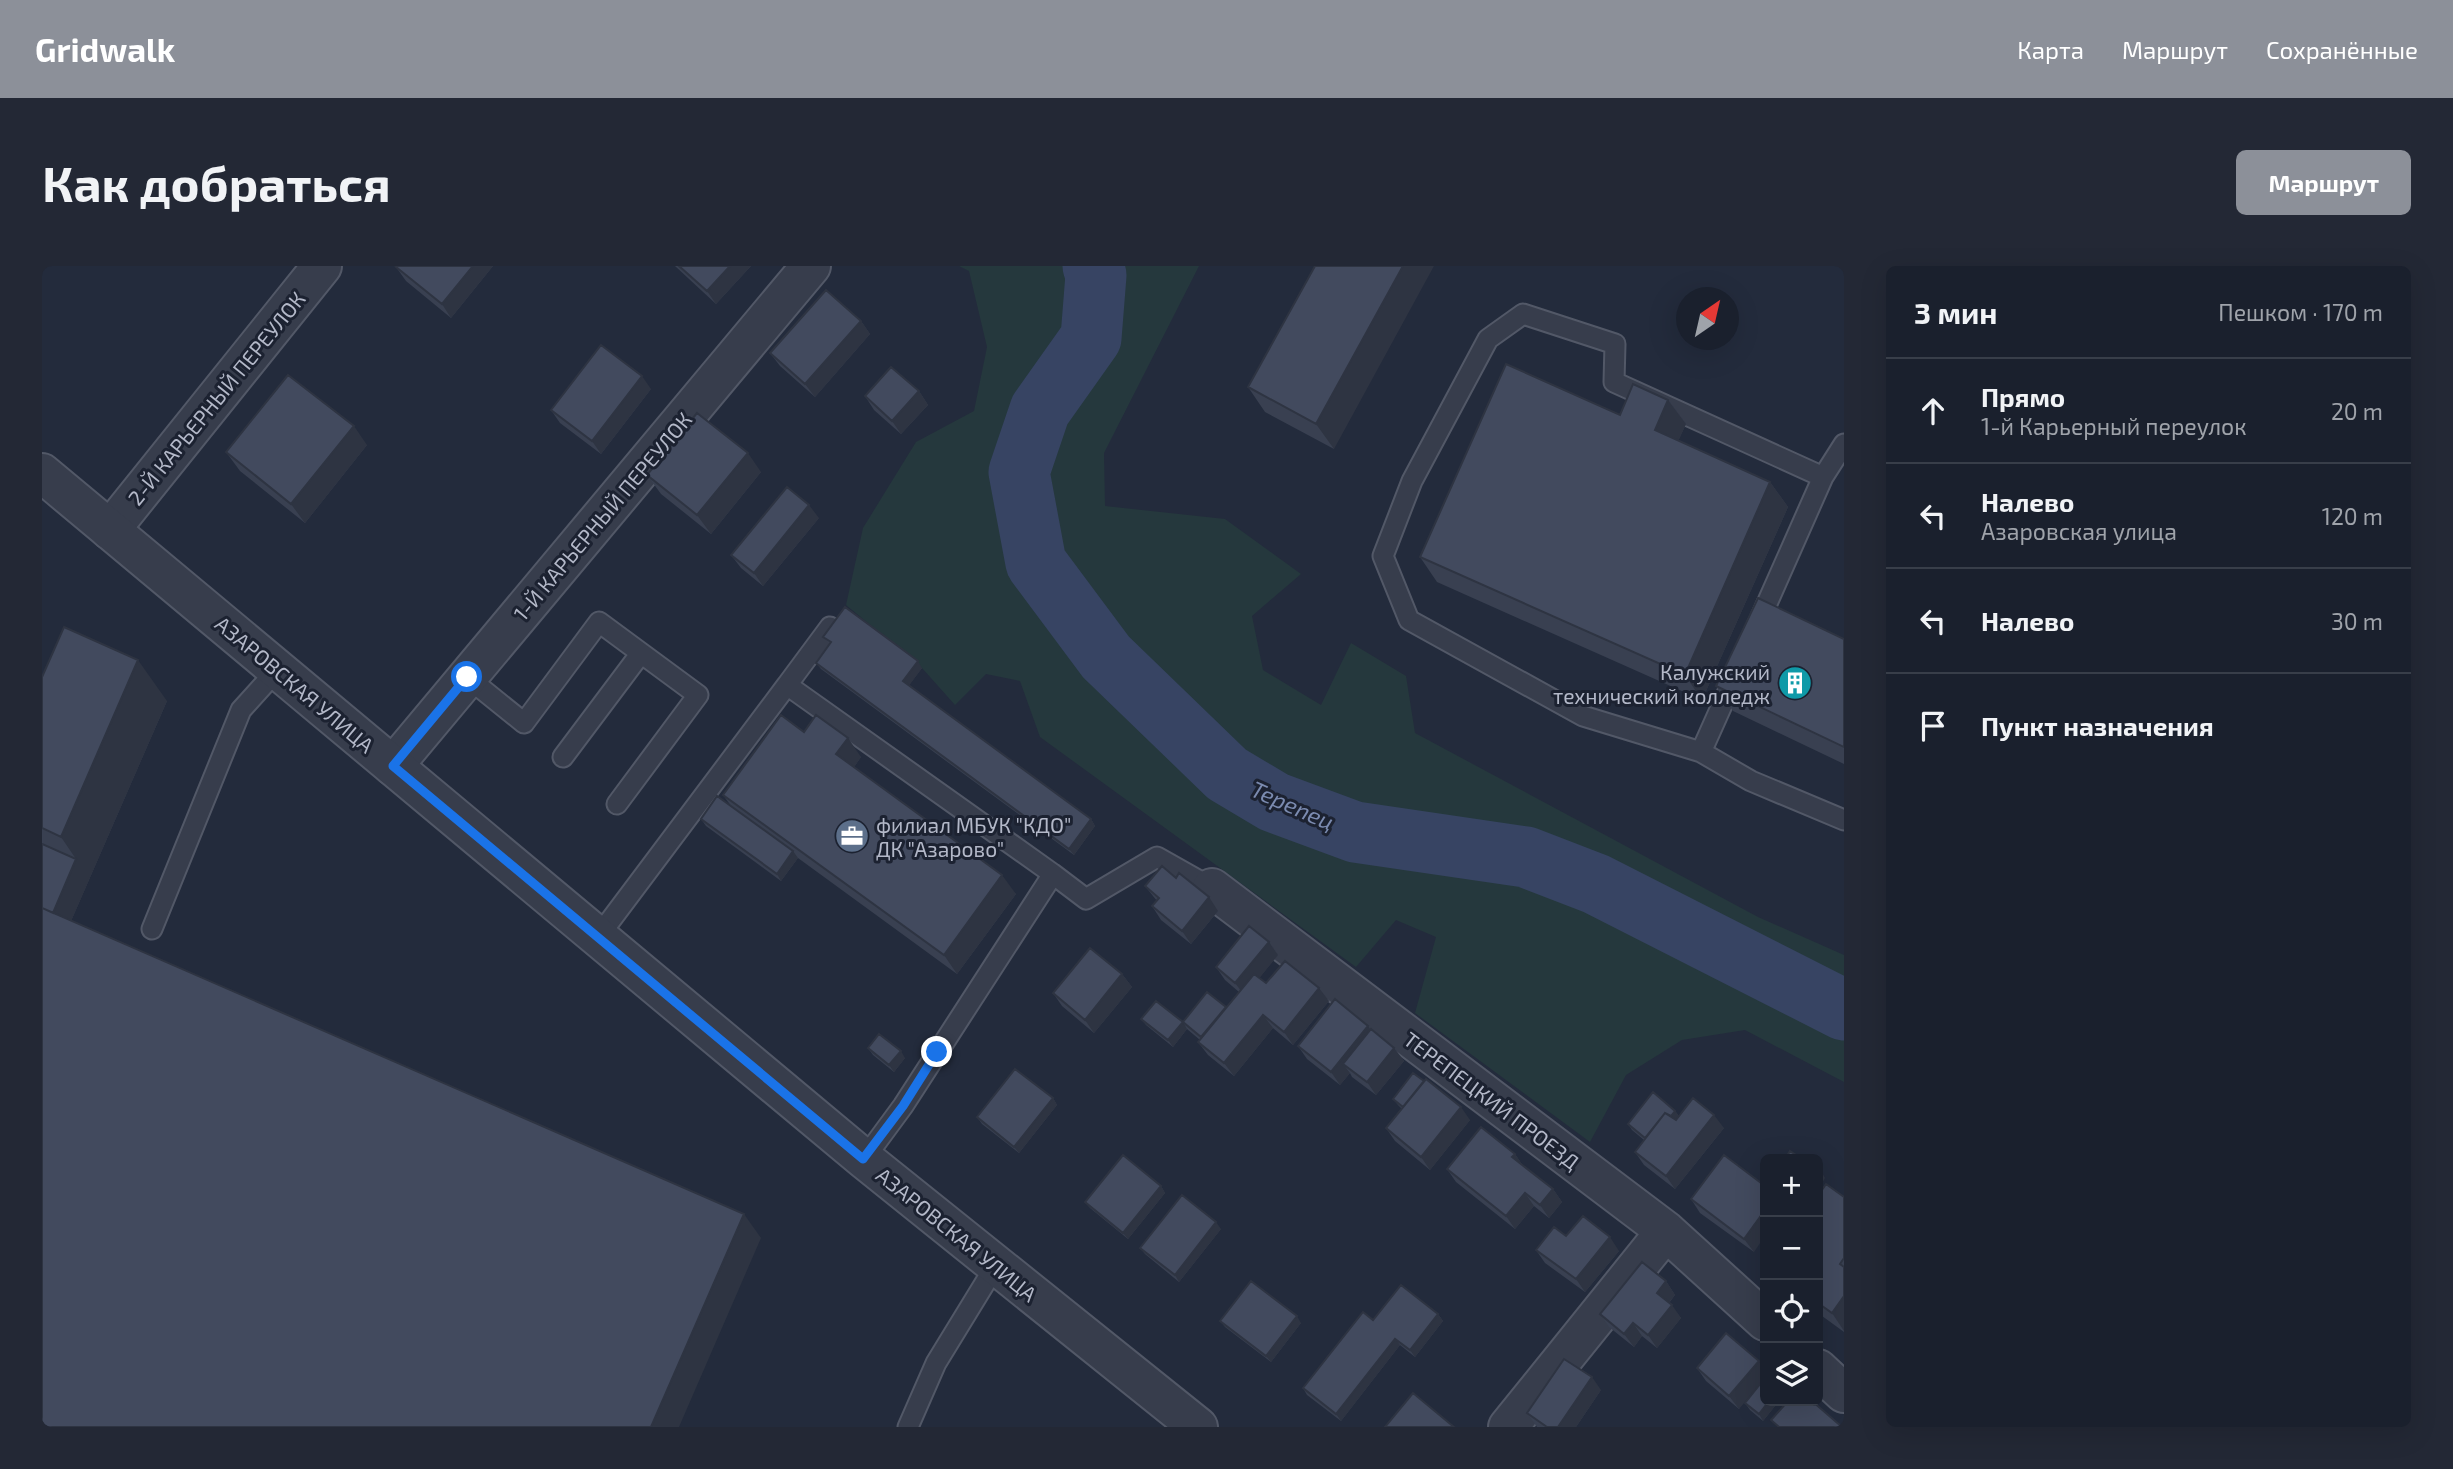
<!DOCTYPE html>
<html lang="ru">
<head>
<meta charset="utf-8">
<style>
	:root { --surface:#1a202d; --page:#232835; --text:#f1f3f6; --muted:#9fa3aa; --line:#383e49; --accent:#8c9099 }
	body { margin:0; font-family:"Exo 2",sans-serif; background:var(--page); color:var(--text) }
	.controls { position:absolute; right:21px; bottom:21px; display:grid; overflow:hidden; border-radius:10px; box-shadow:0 7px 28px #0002 }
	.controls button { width:63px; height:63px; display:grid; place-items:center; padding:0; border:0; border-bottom:2px solid var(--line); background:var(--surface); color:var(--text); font:35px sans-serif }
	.compass { position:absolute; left:1634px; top:21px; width:63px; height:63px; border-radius:50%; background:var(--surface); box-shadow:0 7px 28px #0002; rotate:34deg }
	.stop { position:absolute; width:21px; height:21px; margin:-16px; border:5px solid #1a73e8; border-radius:50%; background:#fff }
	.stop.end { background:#1a73e8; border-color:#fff; box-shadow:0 2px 7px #0008 }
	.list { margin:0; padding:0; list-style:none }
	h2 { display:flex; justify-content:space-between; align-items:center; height:91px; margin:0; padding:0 28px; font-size:30px }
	h2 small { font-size:23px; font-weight:400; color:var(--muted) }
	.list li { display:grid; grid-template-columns:46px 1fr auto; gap:21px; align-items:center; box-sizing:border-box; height:105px; padding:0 28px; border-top:2px solid var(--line) }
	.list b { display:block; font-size:26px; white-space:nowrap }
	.list p { margin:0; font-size:23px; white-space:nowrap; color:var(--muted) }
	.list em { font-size:23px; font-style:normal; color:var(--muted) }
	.icon { flex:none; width:38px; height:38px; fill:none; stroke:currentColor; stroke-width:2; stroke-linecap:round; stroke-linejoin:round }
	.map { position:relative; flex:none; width:1802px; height:1161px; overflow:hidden; border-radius:10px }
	header { display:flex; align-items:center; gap:42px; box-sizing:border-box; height:98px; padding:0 35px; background:var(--accent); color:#fff }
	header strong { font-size:33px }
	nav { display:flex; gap:38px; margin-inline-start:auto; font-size:24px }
	.intro { display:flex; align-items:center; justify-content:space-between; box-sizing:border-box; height:168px; padding:0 42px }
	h1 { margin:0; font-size:49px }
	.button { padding:18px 32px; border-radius:10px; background:var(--accent); color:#fff; font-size:24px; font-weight:700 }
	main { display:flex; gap:42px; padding:0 42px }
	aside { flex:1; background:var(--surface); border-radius:10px; box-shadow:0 7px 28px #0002 }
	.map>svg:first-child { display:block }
	.green { fill:#25383d }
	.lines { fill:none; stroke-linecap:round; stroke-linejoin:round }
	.river { stroke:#374463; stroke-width:61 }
	.service-casing { stroke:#525867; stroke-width:23 }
	.minor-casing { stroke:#525867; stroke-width:42 }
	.tertiary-casing { stroke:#525867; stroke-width:42 }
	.service { stroke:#373d4c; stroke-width:19 }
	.minor { stroke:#373d4c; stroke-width:38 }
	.tertiary { stroke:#373d4c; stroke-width:38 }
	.wall { fill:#394051 }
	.shaded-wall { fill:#2e3442 }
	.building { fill:#424a5e; stroke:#2e3442; stroke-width:2 }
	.route { stroke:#1a73e8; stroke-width:9 }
	.labels { text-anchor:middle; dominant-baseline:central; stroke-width:6; stroke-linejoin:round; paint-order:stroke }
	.street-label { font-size:21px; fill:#b3b8c8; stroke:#1c2231 }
	.poi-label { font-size:21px; fill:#b3b8c8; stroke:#1c2231; text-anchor:end }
	.water-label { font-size:23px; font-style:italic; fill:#7b8bb0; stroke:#1c2231 }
</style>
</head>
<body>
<header>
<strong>Gridwalk</strong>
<nav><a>Карта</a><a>Маршрут</a><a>Сохранённые</a></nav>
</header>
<div class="intro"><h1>Как добраться</h1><a class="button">Маршрут</a></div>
<main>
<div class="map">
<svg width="1802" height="1161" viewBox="0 0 1802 1161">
	<rect width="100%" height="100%" fill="#232b3c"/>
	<path class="green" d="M917 0H1157L1062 187 1063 240 1183 253 1259 308 1210 350 1221 404 1279 439 1309 377 1364 410 1373 467 1716 651 1802 689V816L1703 764 1640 774 1584 809 1548 876 1373 747 1394 671 1354 654 1314 701 998 471 978 415 944 408 913 439 880 402 804 339 821 262 874 176 932 145 945 81 927 5Z"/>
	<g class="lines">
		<path class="river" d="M1051 0 1054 9 1049 72 998 144 977 206 994 297 1064 391 1185 508 1232 536 1313 566 1484 591 1554 618 1802 744"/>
		<g class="service-casing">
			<path id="service" d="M1715 360 1781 211 1802 178
				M788 361 745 419 1011 608
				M1693 410 1659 486 1541 450 1367 354 1341 290 1370 215 1446 73 1481 48 1573 78 1572 116 1781 211
				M425 411 482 457 557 356 599 387 521 491
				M1659 486 1709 515 1802 554
				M575 538 656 429 599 387
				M110 663 199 444 236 403
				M556 671 745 419
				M822 893 861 840 1011 608 1044 633 1115 591 1170 622
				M866 1161 894 1097 954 999"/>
		</g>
		<g class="minor-casing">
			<path id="minor" d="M68 264 280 0
				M351 500 769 0
				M1170 622 1624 965 1723 1055
				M1776 1103 1802 1127
				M1466 1161 1624 965"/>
		</g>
		<g class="tertiary-casing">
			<path id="tertiary" d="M0 207 822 893 1156 1161"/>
		</g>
		<use href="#service" class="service"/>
		<use href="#minor" class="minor"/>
		<use href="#tertiary" class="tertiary"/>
	</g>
	<path class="wall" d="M451 0 409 52 364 15 354 1Z
		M633 0H709L674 38Z
		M1273 0 1292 183 1223 146 1206 121Z
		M819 55 828 68 773 131 738 100 728 87Z
		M609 123 559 188 518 157 509 144Z
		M877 125 886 139 859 168 832 144 823 130Z
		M1626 134 1644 158 1636 175 1728 216 1746 241 1660 434 1395 316 1378 291 1578 149Z
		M325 179 263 257 198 205 184 186Z
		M719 206 669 268 619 228 605 209Z
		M777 252 721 320 699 302 689 289Z
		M781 371 880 402 867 419 1049 553 1053 560 1032 589 779 403 774 397 788 378Z
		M1802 373V498L1691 445 1674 420Z
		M0 411 125 435 29 655 719 972 0 1161Z
		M762 466 819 491 812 501 974 628 915 708 756 592 739 615 664 560 659 553 689 540 681 529Z
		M1103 620 1176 645 1149 678 1119 654 1110 640 1115 635Z
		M1227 676 1236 689 1217 712 1224 717 1287 735 1251 779 1231 762 1192 810 1166 789 1156 776 1158 774 1145 763 1131 781 1104 759 1099 753 1141 756 1184 742 1197 726 1183 714 1174 701Z
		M1080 708 1090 721 1052 767 1020 740 1011 727Z
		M1329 764 1352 782 1362 795 1334 829 1310 811 1308 807 1298 819 1265 793 1256 780Z
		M826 782 863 792 852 806 831 789Z
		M1011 832 1015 839 977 887 940 858 935 851Z
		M1351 833 1428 854 1388 904 1353 875 1344 862 1360 843 1356 839Z
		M1633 845 1637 850 1682 862 1633 923 1602 899 1593 886 1602 874 1590 864 1586 858Z
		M1473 888 1481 900 1511 923 1520 936 1507 952 1492 940 1473 963 1414 916 1405 903Z
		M1682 889 1712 986 1658 947 1649 933Z
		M1119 920 1123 927 1086 973 1048 942 1043 936Z
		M1776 930 1802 931V1066L1776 1047Z
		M1179 963 1137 1016 1103 988 1098 982Z
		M1524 970 1577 985 1543 1026 1503 997 1494 984Z
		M1624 1015 1633 1029 1627 1037 1639 1052 1615 1082 1600 1070 1592 1081 1567 1061 1558 1048Z
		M1396 1048 1401 1055 1373 1091 1358 1079 1299 1155 1265 1129 1261 1122 1331 1054Z
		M1178 1055 1259 1057 1229 1096 1183 1061Z
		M1655 1102 1723 1104 1697 1143 1664 1115Z
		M1559 1124 1534 1161H1495L1485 1147Z
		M1723 1135H1737L1721 1155 1708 1144 1703 1137Z"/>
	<path class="shaded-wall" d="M431 0H451L409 52 400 38Z
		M688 0H709L674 38 665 25Z
		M1361 0H1392L1292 183 1274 158Z
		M819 55 828 68 773 131 763 118Z
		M600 110 609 123 559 188 550 175Z
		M877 125 886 139 859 168 850 155Z
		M1626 134 1644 158 1630 189 1613 164Z
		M312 160 325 179 263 257 249 238Z
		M706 187 719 206 669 268 655 249Z
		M1728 216 1746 241 1660 434 1643 409Z
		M767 239 777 252 721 320 712 307Z
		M96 394 125 435 23 669 9 650 34 593 19 571Z
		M876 395 880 402 866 421 861 415Z
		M806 472 819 491 808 507 794 488Z
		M1049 553 1053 560 1032 589 1027 583Z
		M751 585 756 592 739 615 735 608Z
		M960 609 974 628 915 708 902 689Z
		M1167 631 1176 645 1149 678 1140 665Z
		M1227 676 1236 689 1203 730 1193 717Z
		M1080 708 1090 721 1052 767 1043 754Z
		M1277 722 1287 735 1251 779 1242 766Z
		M1221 749 1231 762 1192 810 1182 797Z
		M1141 756 1145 763 1131 781 1126 774Z
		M1326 760 1335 774 1301 798 1308 807 1298 819 1289 806Z
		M1352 782 1362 795 1334 829 1325 816Z
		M859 785 863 792 852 806 847 799Z
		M1011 832 1015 839 977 887 972 881Z
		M1419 841 1428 854 1388 904 1379 891Z
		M1633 845 1638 851 1608 876Z
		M1672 849 1682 862 1633 923 1624 910Z
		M1473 888 1482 901 1470 891Z
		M1779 905 1783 912 1776 924V910Z
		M1119 920 1123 927 1086 973 1081 967Z
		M1511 923 1520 936 1507 952 1498 939Z
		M1483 927 1492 940 1473 963 1464 950Z
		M1723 944V970L1712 986 1702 973Z
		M702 948 719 972 637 1161H609Z
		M1174 956 1179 963 1137 1016 1133 1009Z
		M1568 971 1577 985 1543 1026 1534 1013Z
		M1624 1015 1633 1029 1624 1040 1615 1027Z
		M1802 1030V1065L1790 1047Z
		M1630 1039 1639 1052 1615 1082 1606 1069Z
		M1396 1048 1401 1055 1373 1091 1368 1084Z
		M1255 1050 1259 1057 1229 1096 1224 1090Z
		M1591 1057 1600 1070 1592 1081 1582 1068Z
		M1353 1073 1358 1079 1299 1155 1294 1148Z
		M1717 1095 1723 1104V1112L1697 1143 1687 1130Z
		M1550 1111 1559 1124 1534 1161H1516Z
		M1727 1135H1737L1721 1155 1717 1148Z"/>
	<path class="building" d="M356 0H431L400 38 354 1Z
		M637 0H688L665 25Z
		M1273 0H1361L1274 158 1206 121Z
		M784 24 819 55 763 118 728 87Z
		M559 79 600 110 550 175 509 144Z
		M1464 98 1578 149 1591 118 1626 134 1613 164 1728 216 1643 409 1378 291Z
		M849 101 877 125 850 155 823 130Z
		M246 109 312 160 249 238 184 186Z
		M655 147 706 187 655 249 605 209Z
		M745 221 767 239 712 307 689 289Z
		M1716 332 1802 373V481L1674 420Z
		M803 341 876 395 861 415 1049 553 1027 583 774 397 789 376 781 371Z
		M22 361 96 394 19 571 0 562V411Z
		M739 449 762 466 774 449 806 472 794 488 960 609 902 689 681 529Z
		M675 530 751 585 735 608 659 553Z
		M0 578 34 593 11 647 0 642Z
		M1120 600 1134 612 1137 607 1167 631 1140 665 1110 640 1117 632 1103 620Z
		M0 642 702 948 609 1161H0Z
		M1207 660 1227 676 1193 717 1174 701Z
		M1048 682 1080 708 1043 754 1011 727Z
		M1243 695 1277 722 1242 766 1221 749 1182 797 1156 776 1212 708 1224 717Z
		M1165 726 1184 741 1159 771 1141 756Z
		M1293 733 1326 760 1289 806 1256 780Z
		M1114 735 1141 756 1126 774 1099 753Z
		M1329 763 1352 782 1325 816 1301 798Z
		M837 768 859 785 847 799 826 782Z
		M973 803 1011 832 972 881 935 851Z
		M1371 807 1382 815 1361 841 1351 833Z
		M1384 813 1419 841 1379 891 1344 862Z
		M1611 826 1633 845 1629 850 1623 847 1603 872 1586 858Z
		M1651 832 1672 849 1624 910 1593 886 1623 847 1634 854Z
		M1439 861 1473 888 1470 891 1511 923 1498 939 1483 927 1464 950 1405 903Z
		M1748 885 1760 893H1743Z
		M1081 889 1119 920 1081 967 1043 936Z
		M1682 889 1723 920V944L1702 973 1649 933Z
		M1784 918 1802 931V992L1798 998 1802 1001V1030L1790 1047 1776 1037V930Z
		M1140 929 1174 956 1133 1009 1098 982Z
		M1541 950 1568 971 1534 1013 1494 984 1512 961 1524 970Z
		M1600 996 1624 1015 1615 1027 1630 1039 1606 1069 1591 1057 1582 1068 1558 1048Z
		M1209 1015 1255 1050 1224 1090 1178 1055Z
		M1359 1019 1396 1048 1368 1084 1353 1073 1294 1148 1261 1122 1321 1046 1331 1054Z
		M1684 1067 1717 1095 1687 1130 1655 1102Z
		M1522 1093 1550 1111 1516 1161H1505L1485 1147Z
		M1723 1112V1135H1727L1717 1148 1703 1137Z
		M1371 1127 1412 1161H1343Z
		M1746 1135H1770L1800 1161H1737L1729 1154Z"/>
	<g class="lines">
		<path class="route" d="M425 411 351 500 821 893 861 840 895 786"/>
	</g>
	<defs>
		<g id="building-disc" transform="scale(1.75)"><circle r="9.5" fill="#0f9aa8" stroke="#1c2231"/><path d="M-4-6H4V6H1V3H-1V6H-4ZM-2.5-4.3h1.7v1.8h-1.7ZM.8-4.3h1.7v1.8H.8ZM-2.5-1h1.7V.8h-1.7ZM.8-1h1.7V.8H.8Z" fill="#fff"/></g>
		<g id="office-disc" transform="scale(1.75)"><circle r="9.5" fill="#5c6f8a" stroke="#1c2231"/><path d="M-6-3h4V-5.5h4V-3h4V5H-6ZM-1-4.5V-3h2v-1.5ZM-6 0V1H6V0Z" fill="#fff"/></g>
	</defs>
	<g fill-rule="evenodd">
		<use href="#building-disc" x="1753" y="417"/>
		<use href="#office-disc" x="810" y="570"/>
	</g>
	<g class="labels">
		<g class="street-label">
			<text transform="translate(174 132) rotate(-51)">2-Й КАРЬЕРНЫЙ ПЕРЕУЛОК</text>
			<text transform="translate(560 250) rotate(-50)">1-Й КАРЬЕРНЫЙ ПЕРЕУЛОК</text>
			<text transform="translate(253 418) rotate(40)">АЗАРОВСКАЯ УЛИЦА</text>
			<text transform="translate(1450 834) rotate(37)">ТЕРЕПЕЦКИЙ ПРОЕЗД</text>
			<text transform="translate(915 968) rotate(39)">АЗАРОВСКАЯ УЛИЦА</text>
		</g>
		<g class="poi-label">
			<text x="1728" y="405">Калужский<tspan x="1728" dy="24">технический колледж</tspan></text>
			<text x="834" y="558" text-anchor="start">филиал МБУК "КДО"<tspan x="834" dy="24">ДК "Азарово"</tspan></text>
		</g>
		<g class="water-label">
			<text transform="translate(1251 539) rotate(24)">Терепец</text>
		</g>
	</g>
</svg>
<div class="controls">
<button>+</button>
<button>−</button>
<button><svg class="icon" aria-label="locate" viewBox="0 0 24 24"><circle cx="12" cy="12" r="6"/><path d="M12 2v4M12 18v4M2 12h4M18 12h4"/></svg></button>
<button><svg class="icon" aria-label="layers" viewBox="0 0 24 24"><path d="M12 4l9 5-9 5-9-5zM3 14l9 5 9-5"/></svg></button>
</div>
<svg class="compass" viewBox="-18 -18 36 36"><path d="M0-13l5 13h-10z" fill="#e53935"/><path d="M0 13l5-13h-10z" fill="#9fa3aa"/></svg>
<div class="stop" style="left:425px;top:411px"></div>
<div class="stop end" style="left:895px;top:786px"></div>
</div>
<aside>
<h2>3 мин<small>Пешком · 170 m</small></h2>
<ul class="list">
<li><svg class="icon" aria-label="ahead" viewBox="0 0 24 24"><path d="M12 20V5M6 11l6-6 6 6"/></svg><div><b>Прямо</b><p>1-й Карьерный переулок</p></div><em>20 m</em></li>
<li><svg class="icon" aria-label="left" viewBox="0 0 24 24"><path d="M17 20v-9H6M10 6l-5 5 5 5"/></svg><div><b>Налево</b><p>Азаровская улица</p></div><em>120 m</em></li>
<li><svg class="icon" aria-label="left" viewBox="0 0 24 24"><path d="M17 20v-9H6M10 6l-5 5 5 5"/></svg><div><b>Налево</b></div><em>30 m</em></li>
<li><svg class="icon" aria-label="arrive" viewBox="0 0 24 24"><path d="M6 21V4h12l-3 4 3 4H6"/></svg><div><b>Пункт назначения</b></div></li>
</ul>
</aside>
</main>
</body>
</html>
